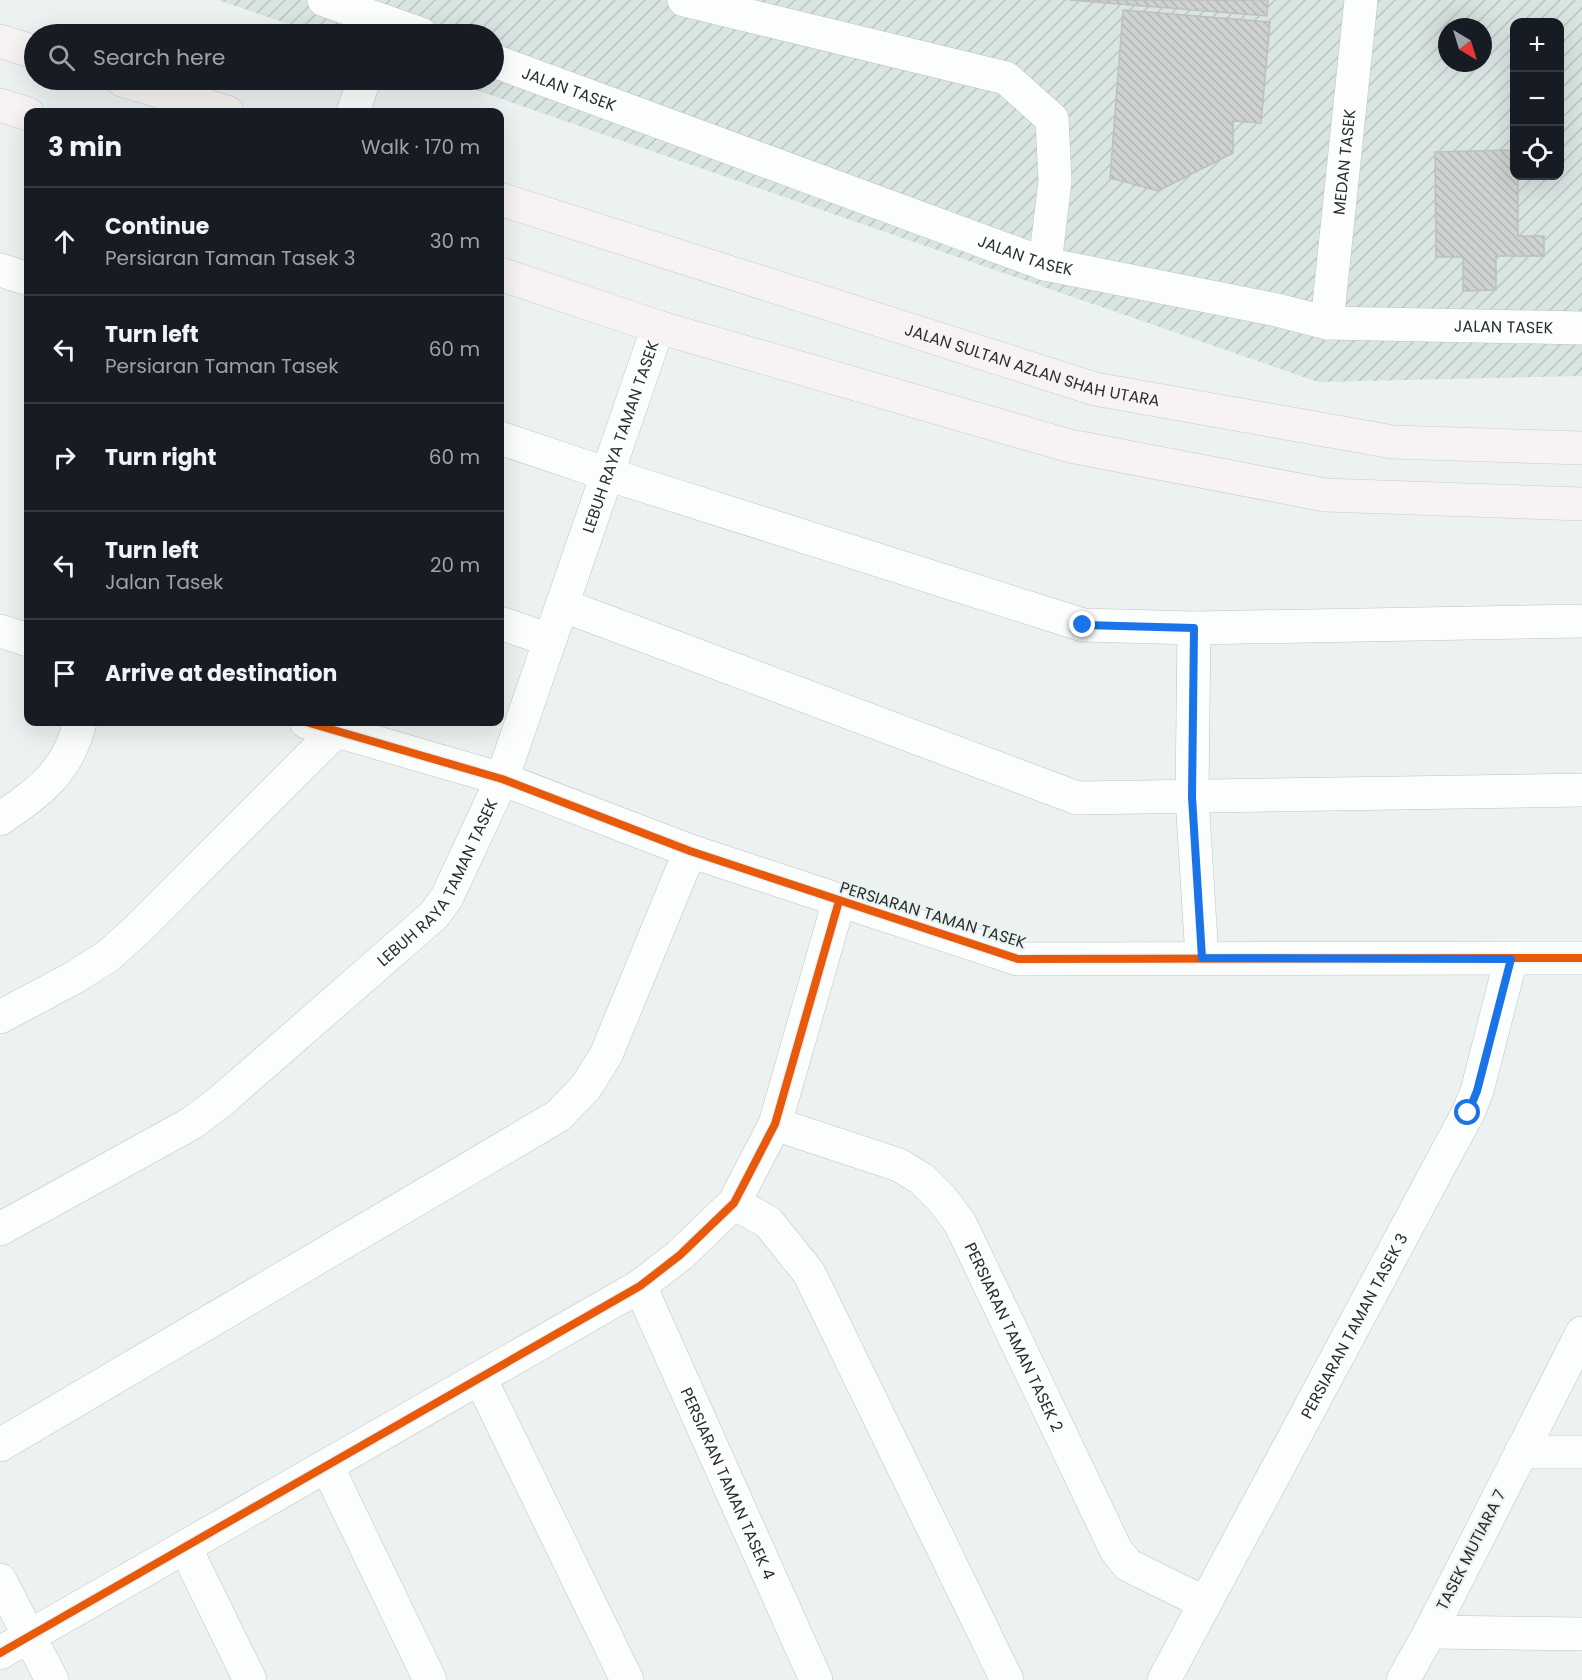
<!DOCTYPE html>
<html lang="en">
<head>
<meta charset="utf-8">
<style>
	:root { --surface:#171b24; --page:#242831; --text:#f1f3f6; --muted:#9ea1a6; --line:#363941 }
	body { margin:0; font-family:Poppins,sans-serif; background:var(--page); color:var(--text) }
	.controls { position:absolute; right:18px; top:18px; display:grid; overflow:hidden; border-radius:12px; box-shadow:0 6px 24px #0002 }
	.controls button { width:54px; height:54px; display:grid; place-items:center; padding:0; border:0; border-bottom:2px solid var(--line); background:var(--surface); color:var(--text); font:30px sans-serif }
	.compass { position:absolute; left:1438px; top:18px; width:54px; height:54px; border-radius:50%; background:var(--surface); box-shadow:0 6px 24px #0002; rotate:142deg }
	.stop { position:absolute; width:18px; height:18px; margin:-14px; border:4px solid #1a73e8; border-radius:50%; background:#fff }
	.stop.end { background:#1a73e8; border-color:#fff; box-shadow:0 2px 6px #0008 }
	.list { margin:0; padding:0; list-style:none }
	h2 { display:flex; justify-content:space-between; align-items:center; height:78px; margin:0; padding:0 24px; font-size:26px }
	h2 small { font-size:20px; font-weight:400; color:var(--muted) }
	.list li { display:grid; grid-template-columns:39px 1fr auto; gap:18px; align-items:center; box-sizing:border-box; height:108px; padding:0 24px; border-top:2px solid var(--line) }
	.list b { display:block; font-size:22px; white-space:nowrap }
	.list p { margin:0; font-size:20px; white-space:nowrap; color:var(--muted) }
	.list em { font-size:20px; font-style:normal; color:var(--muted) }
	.icon { flex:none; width:33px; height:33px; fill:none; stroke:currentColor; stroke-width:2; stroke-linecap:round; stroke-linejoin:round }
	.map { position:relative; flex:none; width:1582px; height:1680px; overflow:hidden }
	.search { position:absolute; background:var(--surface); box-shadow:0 6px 24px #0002; left:24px; top:24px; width:480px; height:66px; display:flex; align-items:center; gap:15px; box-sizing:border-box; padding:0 21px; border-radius:33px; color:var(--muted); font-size:22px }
	.panel { position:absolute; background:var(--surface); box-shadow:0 6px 24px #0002; left:24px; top:108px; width:480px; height:618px; border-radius:12px }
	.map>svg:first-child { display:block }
	.industrial { fill:url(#industrial-furrows); fill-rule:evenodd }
	.building { fill:url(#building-back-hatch); stroke:#bcc0bf; stroke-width:1.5 }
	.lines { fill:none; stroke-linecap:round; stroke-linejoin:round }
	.minor-casing { stroke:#c1c4c4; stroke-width:34 }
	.major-casing { stroke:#c9cccc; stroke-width:34 }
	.minor { stroke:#fcfdfd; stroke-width:33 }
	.major { stroke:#f6f3f2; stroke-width:33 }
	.cycleway-casing { stroke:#eaf3f2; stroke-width:11 }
	.cycleway { stroke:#e8590c; stroke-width:8 }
	.route { stroke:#1a73e8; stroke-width:8 }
	.labels { text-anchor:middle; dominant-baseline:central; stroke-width:4.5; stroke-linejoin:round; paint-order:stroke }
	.street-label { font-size:16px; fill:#2b2e2e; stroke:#eaf3f2 }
</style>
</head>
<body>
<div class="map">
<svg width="1582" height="1680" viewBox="0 0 1582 1680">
	<defs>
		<pattern id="industrial-furrows" width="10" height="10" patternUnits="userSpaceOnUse" patternTransform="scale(1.5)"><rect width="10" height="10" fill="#d9e5e2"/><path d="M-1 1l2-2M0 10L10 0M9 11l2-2" fill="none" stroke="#bac5c2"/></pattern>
		<pattern id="building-back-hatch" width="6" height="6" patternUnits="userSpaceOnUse" patternTransform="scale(1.5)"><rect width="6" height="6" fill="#ced2d1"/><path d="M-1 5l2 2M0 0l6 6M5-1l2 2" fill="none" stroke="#b1b5b4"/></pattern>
	</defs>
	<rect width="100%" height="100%" fill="#ecf1f1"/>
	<path class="industrial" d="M218 0H1582V376L1318 382 447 80H494V34H317ZM1514 22H1560V176H1514ZM1447 27H1483V63H1447Z"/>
	<path class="building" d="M1070 0H1268L1267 16Z
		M1123 10 1270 22 1261 123 1233 121V153L1158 191 1110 178Z
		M1514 150V176H1518V236H1544V256H1496V290L1463 291V257H1436L1435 152Z"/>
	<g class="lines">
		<g class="minor-casing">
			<g id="minor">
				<path d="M324 0 421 34"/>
				<path d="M684 0 1006 78 1052 119 1055 181 1045 264"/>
				<path id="s1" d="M494 61 1045 264 1277 310 1327 323 1582 328"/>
				<path d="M353 112 364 80"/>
				<path d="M0 270 28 279"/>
				<path id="s2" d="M1327 323 1361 0"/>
				<path d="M500 438 607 474 1083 625 1194 628 1582 621"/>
				<path d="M562 605 1077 798 1582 790"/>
				<path d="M500 623 550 640"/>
				<path d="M1194 628 1192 797 1202 958"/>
				<path d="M0 631 28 640"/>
				<path d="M306 722 502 779 690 851 1018 959 1582 958"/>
				<path d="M0 819C40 791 68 772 80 722"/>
				<path d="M0 1017 75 977 108 956 139 928 337 730"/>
				<path id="s3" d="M775 1124 899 1165 922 1179 941 1198 960 1223 1116 1550 1128 1565 1205 1603"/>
				<path d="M734 1203 768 1222 809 1273 1007 1680"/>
				<path id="s4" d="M0 1229 192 1123 221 1101 434 915 447 897 502 779 658 327"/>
				<path id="s5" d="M640 1286 816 1680"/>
				<path d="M1582 1333 1430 1632 1582 1634"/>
				<path d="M480 1378 627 1680"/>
				<path d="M0 1445 558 1116 586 1087 606 1055 690 851"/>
				<path d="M1521 1452H1582"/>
				<path d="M327 1466 430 1680"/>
				<path d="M185 1547 250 1680"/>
				<path d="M0 1580 52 1680"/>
				<path d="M0 1653 640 1286 680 1255 734 1203 775 1124 839 901"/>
				<path id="s6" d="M1164 1680 1468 1113 1477 1091 1511 959"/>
				<path d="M1403 1680 1430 1632"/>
			</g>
		</g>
		<g class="major-casing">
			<g id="major">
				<path d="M0 41 34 52"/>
				<path d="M122 80 227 112"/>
				<path d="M0 105 28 114"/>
				<path id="s7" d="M500 199 1095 389 1393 442 1582 448"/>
				<path d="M500 274 658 327 1070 446 1325 495 1582 504"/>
			</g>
		</g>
		<use href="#minor" class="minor"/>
		<use href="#major" class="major"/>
		<g class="cycleway-casing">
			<path id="cycleway" d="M306 722 502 779 690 851 1018 959 1582 958
				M0 1653 640 1286 680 1255 734 1203 775 1124 839 901"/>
		</g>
		<use href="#cycleway" class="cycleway"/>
	</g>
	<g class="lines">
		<path class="route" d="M1083 625 1194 628 1192 797 1202 958 1511 959 1477 1091 1468 1113"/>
	</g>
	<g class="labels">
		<g class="street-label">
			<text stroke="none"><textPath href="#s1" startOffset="80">JALAN TASEK</textPath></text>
			<text stroke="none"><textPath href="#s2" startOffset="162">MEDAN TASEK</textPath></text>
			<text stroke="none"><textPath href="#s1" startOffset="566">JALAN TASEK</textPath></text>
			<text stroke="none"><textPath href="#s1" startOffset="1052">JALAN TASEK</textPath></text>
			<text stroke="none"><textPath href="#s7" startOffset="558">JALAN SULTAN AZLAN SHAH UTARA</textPath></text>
			<text stroke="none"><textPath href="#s4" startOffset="1053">LEBUH RAYA TAMAN TASEK</textPath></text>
			<text stroke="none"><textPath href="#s4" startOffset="567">LEBUH RAYA TAMAN TASEK</textPath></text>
			<text transform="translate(933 915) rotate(17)">PERSIARAN TAMAN TASEK</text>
			<text stroke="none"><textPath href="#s6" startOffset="402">PERSIARAN TAMAN TASEK 3</textPath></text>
			<text stroke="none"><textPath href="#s3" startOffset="342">PERSIARAN TAMAN TASEK 2</textPath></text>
			<text stroke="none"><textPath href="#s5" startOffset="216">PERSIARAN TAMAN TASEK 4</textPath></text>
			<text transform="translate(1471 1550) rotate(-63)">TASEK MUTIARA 7</text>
		</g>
	</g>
</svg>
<div class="controls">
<button>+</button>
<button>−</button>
<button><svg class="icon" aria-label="locate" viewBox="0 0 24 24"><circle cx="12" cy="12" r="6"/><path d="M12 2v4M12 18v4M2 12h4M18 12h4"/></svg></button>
</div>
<svg class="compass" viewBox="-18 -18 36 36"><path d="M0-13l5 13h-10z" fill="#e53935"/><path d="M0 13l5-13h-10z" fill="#9ea1a6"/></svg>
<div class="stop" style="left:1468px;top:1113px"></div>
<div class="stop end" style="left:1083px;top:625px"></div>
<div class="search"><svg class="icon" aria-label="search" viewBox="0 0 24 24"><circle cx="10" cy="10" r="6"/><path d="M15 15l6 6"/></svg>Search here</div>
<section class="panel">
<h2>3 min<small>Walk · 170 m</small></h2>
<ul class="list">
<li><svg class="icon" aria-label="ahead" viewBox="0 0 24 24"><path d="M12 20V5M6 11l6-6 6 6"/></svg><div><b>Continue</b><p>Persiaran Taman Tasek 3</p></div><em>30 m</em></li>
<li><svg class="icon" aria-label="left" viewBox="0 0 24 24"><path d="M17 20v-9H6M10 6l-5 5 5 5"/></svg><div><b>Turn left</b><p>Persiaran Taman Tasek</p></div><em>60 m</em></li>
<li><svg class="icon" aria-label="right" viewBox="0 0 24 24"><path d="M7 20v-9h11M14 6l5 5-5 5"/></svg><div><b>Turn right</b></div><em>60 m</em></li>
<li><svg class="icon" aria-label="left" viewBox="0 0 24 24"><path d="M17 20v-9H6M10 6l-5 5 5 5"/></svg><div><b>Turn left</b><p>Jalan Tasek</p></div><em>20 m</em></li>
<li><svg class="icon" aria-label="arrive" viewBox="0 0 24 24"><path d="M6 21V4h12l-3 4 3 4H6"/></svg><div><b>Arrive at destination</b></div></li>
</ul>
</section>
</div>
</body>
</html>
